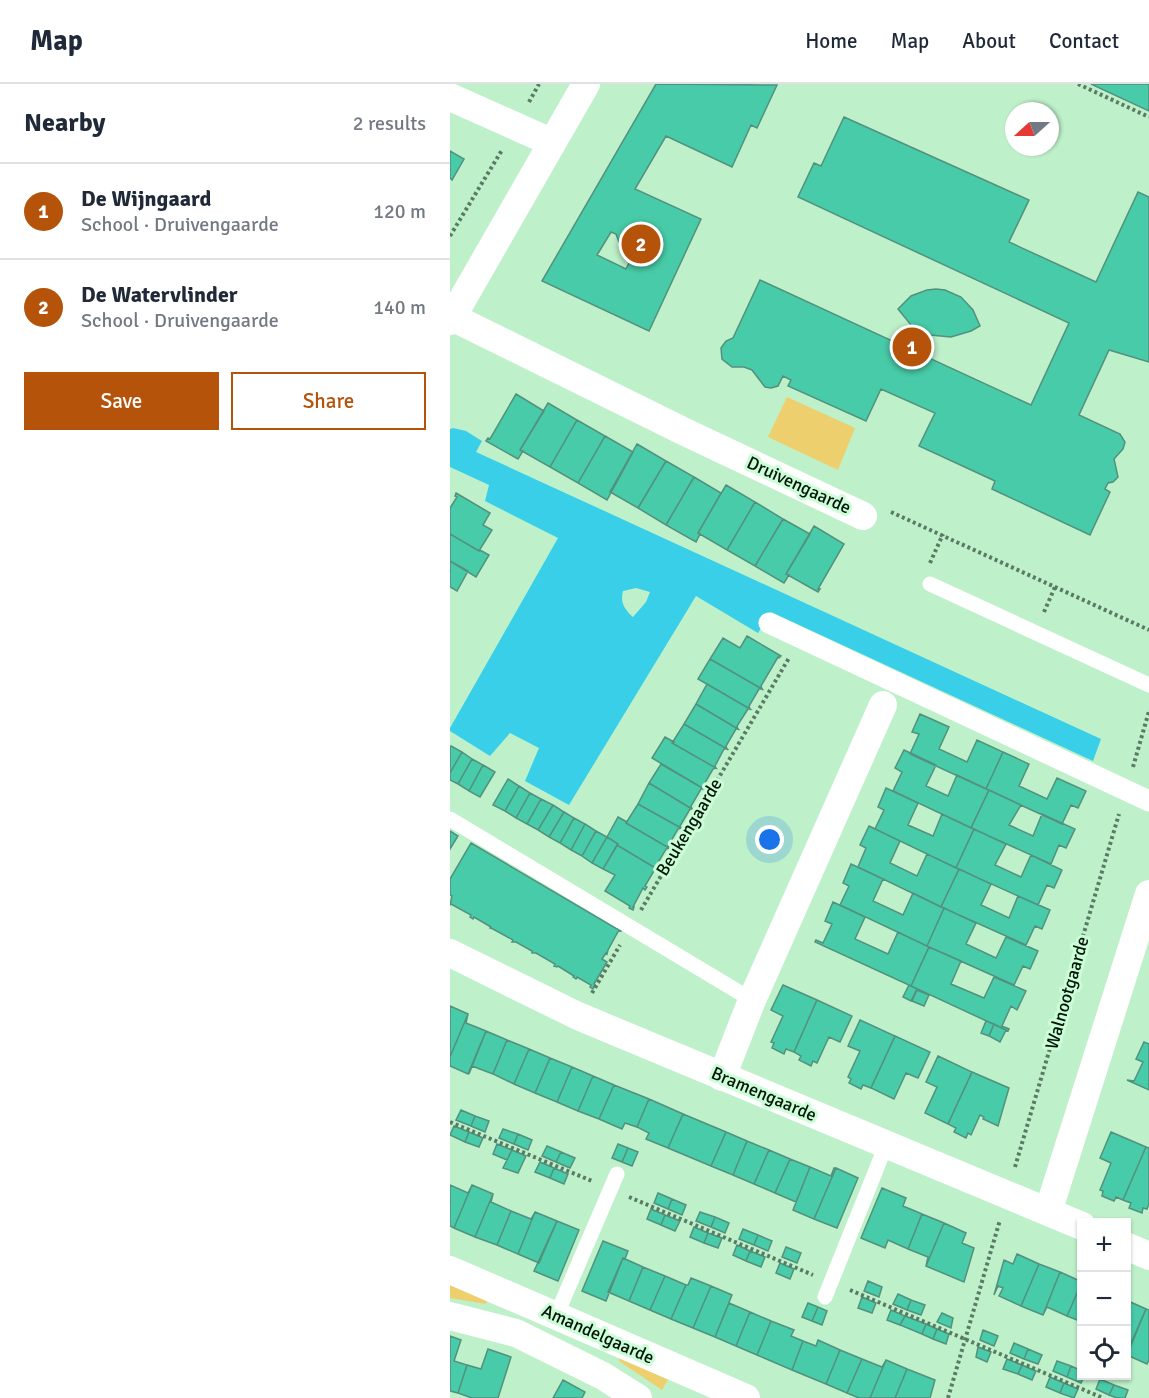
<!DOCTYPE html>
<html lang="en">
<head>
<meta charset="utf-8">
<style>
	:root { --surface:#fff; --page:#f6f6f7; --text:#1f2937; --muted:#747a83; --line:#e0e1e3; --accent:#b45309 }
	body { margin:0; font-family:Signika,sans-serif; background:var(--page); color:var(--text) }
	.controls { position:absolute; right:18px; bottom:18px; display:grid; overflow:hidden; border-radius:0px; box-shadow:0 2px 4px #0004 }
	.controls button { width:54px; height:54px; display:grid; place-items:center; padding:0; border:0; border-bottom:2px solid var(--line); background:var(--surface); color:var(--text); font:30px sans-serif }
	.compass { position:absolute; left:555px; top:18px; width:54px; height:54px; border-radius:50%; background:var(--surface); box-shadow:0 2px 4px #0004; rotate:249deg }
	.you { position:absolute; left:320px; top:756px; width:21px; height:21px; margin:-15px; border:4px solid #fff; border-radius:50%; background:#1a73e8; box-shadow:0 0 0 9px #1a73e833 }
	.badge { display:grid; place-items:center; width:39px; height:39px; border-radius:50%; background:var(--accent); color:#fff; font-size:20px; font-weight:700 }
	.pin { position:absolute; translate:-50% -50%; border:3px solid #fff; box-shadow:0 2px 6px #0006 }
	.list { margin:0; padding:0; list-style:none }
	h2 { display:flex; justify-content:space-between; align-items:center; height:78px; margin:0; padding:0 24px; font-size:26px }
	h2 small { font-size:20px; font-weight:400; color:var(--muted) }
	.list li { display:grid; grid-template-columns:39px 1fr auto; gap:18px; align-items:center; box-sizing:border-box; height:96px; padding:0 24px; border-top:2px solid var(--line) }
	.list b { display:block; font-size:22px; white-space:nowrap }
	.list p { margin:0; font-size:20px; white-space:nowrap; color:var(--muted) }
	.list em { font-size:20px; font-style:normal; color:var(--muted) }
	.actions { display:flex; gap:12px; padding:18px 24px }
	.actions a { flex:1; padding:14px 0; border:2px solid var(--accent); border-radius:0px; text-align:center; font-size:21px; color:var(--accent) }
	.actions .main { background:var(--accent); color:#fff }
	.icon { flex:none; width:33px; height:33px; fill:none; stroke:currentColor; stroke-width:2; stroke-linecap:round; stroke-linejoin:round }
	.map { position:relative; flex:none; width:699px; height:1314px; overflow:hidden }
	header { display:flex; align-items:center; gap:36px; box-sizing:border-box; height:84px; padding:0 30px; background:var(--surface); border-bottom:2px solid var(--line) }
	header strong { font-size:28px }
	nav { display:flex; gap:33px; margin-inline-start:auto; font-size:21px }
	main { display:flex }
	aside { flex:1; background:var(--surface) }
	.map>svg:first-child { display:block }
	.green { fill:#eecf6e }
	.water { fill:#39cfe9; fill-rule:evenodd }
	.building { fill:#48cba8; stroke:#52917d; stroke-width:1.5; fill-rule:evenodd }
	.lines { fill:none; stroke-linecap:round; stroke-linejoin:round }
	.path { stroke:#5a7b63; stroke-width:4; stroke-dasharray:3 3; stroke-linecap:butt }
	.service { stroke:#fff; stroke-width:15 }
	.pedestrian { stroke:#fff; stroke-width:21 }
	.minor { stroke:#fff; stroke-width:28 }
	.labels { text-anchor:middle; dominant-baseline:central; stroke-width:6; stroke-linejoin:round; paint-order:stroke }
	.street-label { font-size:18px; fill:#031408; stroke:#cbfdd7 }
</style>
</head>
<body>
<header>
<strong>Map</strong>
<nav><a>Home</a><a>Map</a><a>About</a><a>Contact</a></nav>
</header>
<main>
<aside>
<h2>Nearby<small>2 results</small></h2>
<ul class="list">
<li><span class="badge">1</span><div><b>De Wijngaard</b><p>School · Druivengaarde</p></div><em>120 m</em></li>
<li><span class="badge">2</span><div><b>De Watervlinder</b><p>School · Druivengaarde</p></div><em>140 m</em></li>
</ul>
<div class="actions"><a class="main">Save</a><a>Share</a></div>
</aside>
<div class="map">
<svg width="699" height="1314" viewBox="0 0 699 1314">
	<rect width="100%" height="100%" fill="#bef0ca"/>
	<path class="green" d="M337 313 405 344 388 386 318 353Z
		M0 1201 37 1216 36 1220 0 1214Z
		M169 1272 219 1294 212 1306 169 1277Z"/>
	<path class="water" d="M3 344 16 347 32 357 26 368 651 655 643 677 321 528 308 549 246 512 119 721 75 697 89 664 60 649 40 672 0 647V644L108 454 35 417 39 401 0 383V345ZM186 504 200 508 196 518 183 533C174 525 170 518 173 507Z"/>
	<path class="building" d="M206 0 327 1 307 44 301 41 282 83 216 52 185 105 251 135 199 247 92 197ZM161 148 166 150 169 158 175 160 180 157 188 161 176 185 147 171Z
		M641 0H699V27Z
		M394 33 579 116 559 158 646 198 688 108 699 113V278L659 266 629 331 670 350 675 358 673 365 664 375 668 393 663 398 658 399 655 405 660 408 640 451 542 405 545 397 469 362 485 329 431 305 416 337 338 302 341 296 333 292 328 302 321 304 315 303 302 286 294 283H282L272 275 271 264 276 257 283 254 310 196 581 321 619 239 348 113 364 79 371 82Z
		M0 67 14 75 2 96 0 94Z
		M486 205 495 206 511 213 523 226 530 242 521 247 501 253 480 251 461 241 448 225 461 212 477 206Z
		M66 310 94 327 70 366 73 367 68 375 36 357 38 354 40 355Z
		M98 319 127 336 100 383 70 366Z
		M127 336 155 352 128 399 100 383Z
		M155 352 183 368 157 416 128 399Z
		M187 360 216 377 188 424 160 408Z
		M216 377 244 393 216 441 188 424Z
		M244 393 271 409 248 449 250 450 246 458 216 441Z
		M276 401 305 418 277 466 248 449Z
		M6 409 40 429 33 441 42 446 29 467 0 450V424L7 413 5 412Z
		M305 418 333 435 305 482 277 466Z
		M333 435 360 450 336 490 339 491 334 499 305 482Z
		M364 442 394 460 368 505H370L368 508 336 490Z
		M0 450 29 467 30 466 39 471 26 493 0 477Z
		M0 477 18 487 7 507 0 503Z
		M297 552 331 572 329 574 328 573 311 602 312 605 260 575 273 554 290 564Z
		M260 575 312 605H309L299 622 300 625 248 595Z
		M257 600 300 625H298L287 642 288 645 246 620Z
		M246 620 288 645H286L276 662 277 665 234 640Z
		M470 630 499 643 489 665 517 678 527 656 553 668 536 705 460 670 469 650 462 648Z
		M234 640 277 665H274L265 682 266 684 222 659Z
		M215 653 224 658 222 659 266 684 263 685 253 702 254 705 202 674Z
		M1 662 12 668 0 689V663Z
		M454 666 486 681 476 702 498 712 507 691 539 706 521 744 443 707 452 688 445 684Z
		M12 668 22 675 8 700 0 696V689Z
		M553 668 579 680 569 702 597 715 607 694 636 707 628 724 621 721 612 740 536 705Z
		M22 675 33 681 19 707 8 700Z
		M211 680 254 705H251L241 722 242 725 199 699Z
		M33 681 45 688 30 713 19 707Z
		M58 695 69 702 55 727 43 721Z
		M199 699 242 725H240L230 742 231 744 188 720Z
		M69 702 80 709 66 734 55 727Z
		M436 704 468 719 458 741 483 752 492 730 524 745 506 784 425 745 434 726 428 723Z
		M539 706 571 721 559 741 583 752 592 730 625 745 616 764 609 761 601 780 521 744Z
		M80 709 91 715 77 740 66 734Z
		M91 715 103 721 88 746 77 740Z
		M188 720 231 744 228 745 218 762 219 764 176 739Z
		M103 721 114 728 99 753 88 746Z
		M114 728 124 734 110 759 99 753Z
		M168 733 177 738 176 739 219 764 216 765 206 782 207 785 167 761 168 760 157 753Z
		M124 734 135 740 121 766 110 759Z
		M135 740 146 747 132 772 121 766Z
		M419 742 450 757 440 779 467 792 477 770 509 785 491 823 408 783 416 764 410 761Z
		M524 745 556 760 545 781 571 793 581 771 612 786 604 804 597 801 588 821 506 784Z
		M0 747 8 752 0 765Z
		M146 747 157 753 142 779 132 772Z
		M157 753 168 760 153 785 142 779Z
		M21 759 167 845 169 842 172 844 171 847 169 846 158 866 157 870 156 869 152 875 157 878 144 900 145 901 143 905 140 903 141 901 127 893 126 895 123 893 124 892 108 882 107 883 104 882 105 880 86 869H82V867L66 858H62L63 856 43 845 40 844 41 843 24 833 23 835 20 833 21 831 1 820 0 821 2 812 0 811V795Z
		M167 761 207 785H205L195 802 197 803 195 806 193 804 183 823H184L183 826 179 824 180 822 155 807 165 791 153 785Z
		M401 780 433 795 423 817 453 831 463 809 494 824 477 862 390 821 399 802 393 799Z
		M509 785 541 800 531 821 559 834 568 812 600 826 592 845 585 842 576 861 491 823Z
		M383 818 415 833 405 855 438 870 448 848 479 863 461 902 365 858 366 856 373 859 382 840 375 837Z
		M494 824 526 839 516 860 546 874 556 853 588 867 580 885 573 882 564 901 477 862Z
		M479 863 511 877 501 900 534 914 544 893 576 907 567 926 561 922 552 942 559 945 558 947 461 902Z
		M333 901 367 916 344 968 336 965 334 970 322 964 324 959 321 958 333 932 321 926Z
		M459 901 467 905 461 917 453 913Z
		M467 906 479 911 474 922 462 917Z
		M367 916 402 932 390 958 379 953 367 979 363 977 361 982 349 976 351 972 344 968Z
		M0 922 18 930 0 973Z
		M18 930 16 939 36 947 18 990 0 982V973Z
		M410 936 445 952 421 1004 413 1001 411 1005 399 999 401 995 398 993 410 967 398 962Z
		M536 937 544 940 539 952 531 949Z
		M544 940 556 946 550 958 539 952Z
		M36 947 57 956 43 990 22 982 19 990Z
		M445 952 480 968 468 994 456 989 444 1015 421 1004Z
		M57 956 79 965 64 1000 43 990Z
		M694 958 699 960V1006L677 996 684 997 693 978 686 975Z
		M79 965 100 974 85 1009 64 1000Z
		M488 972 522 988 498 1040 475 1029 487 1003 476 998Z
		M100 974 122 983 107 1018 85 1009Z
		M122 983 143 992 128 1027 107 1018Z
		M522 988 559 1004 548 1042 533 1035 534 1033 530 1031 521 1051 518 1049 516 1054 504 1048 506 1044 498 1040Z
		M143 992 164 1001 149 1035 128 1027Z
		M164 1001 199 1015 187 1043 175 1039 172 1045 149 1035Z
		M199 1015 233 1030 218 1064 196 1055 199 1049 187 1043Z
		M11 1026 25 1032 21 1042 6 1036Z
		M233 1030 276 1048 261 1082 218 1064Z
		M25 1032 39 1037 35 1048 21 1042Z
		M4 1042 19 1048 15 1058 0 1051Z
		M53 1045 68 1050 64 1060 49 1054Z
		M19 1048 33 1054 29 1063 15 1058Z
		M276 1048 297 1057 283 1091 261 1082Z
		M661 1048 696 1063 673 1116 666 1113 664 1117 652 1112 653 1107 650 1106 661 1079 650 1074Z
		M68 1050 82 1056 78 1066 64 1060Z
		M297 1057 319 1066 304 1100 283 1091Z
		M47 1060 62 1066 57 1076 43 1070Z
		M168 1060 178 1064 172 1078 162 1074Z
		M97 1062 111 1068 106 1078 92 1072Z
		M696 1063 699 1064V1120L697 1125 693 1124 692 1129 679 1124 681 1119 673 1116Z
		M178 1064 188 1068 182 1082 172 1078Z
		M62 1066 76 1072 68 1089 53 1084Z
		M319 1066 340 1075 325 1109 304 1100Z
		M111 1068 125 1074 120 1084 106 1078Z
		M340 1075 360 1083 346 1118 325 1109Z
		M90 1078 104 1084 100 1094 85 1088Z
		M360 1083 381 1092 384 1084H386L364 1135 343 1126Z
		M104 1084 118 1090 114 1100 100 1094Z
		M386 1084 408 1094 387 1144 364 1135Z
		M0 1101 18 1109 22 1101 4 1144 0 1142Z
		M22 1101 43 1110 25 1153 4 1144Z
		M432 1104 456 1114 453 1122 472 1130 458 1165 438 1156 435 1164 411 1154Z
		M208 1109 222 1115 218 1125 204 1119Z
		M43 1110 41 1118 61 1127 47 1161 25 1153Z
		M222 1115 236 1121 232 1131 218 1125Z
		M201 1125 215 1131 211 1141 197 1135Z
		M61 1127 81 1135 85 1128 68 1170 47 1161Z
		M85 1128 107 1137 89 1179 68 1170Z
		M250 1128 265 1133 261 1143 246 1137Z
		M472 1130 494 1139 476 1182 478 1173 458 1165Z
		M215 1131 230 1137 225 1147 211 1141Z
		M265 1133 279 1139 275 1149 261 1143Z
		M107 1137 129 1146 108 1197 84 1187Z
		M494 1139 516 1149 512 1159 524 1164 514 1198 476 1182Z
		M244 1143 258 1149 254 1159 240 1153Z
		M293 1145 308 1151 304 1161 289 1155Z
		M258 1149 272 1154 268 1164 254 1159Z
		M308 1151 322 1157 318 1167 304 1161Z
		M153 1157 178 1167 175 1175 173 1174 156 1217 132 1207Z
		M287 1161 300 1167 296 1177 283 1171Z
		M336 1163 351 1169 347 1179 332 1173Z
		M300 1167 315 1173 311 1183 296 1177Z
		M567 1170 589 1180 571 1222 549 1212 553 1204 548 1202 544 1211 554 1176 563 1180Z
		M173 1174 193 1183 179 1217 158 1208Z
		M330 1179 344 1185 340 1195 326 1189Z
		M589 1180 610 1188 593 1231 571 1222Z
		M193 1183 215 1192 200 1226 179 1217Z
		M610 1188 632 1198 617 1232 597 1223 593 1231Z
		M215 1192 236 1201 221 1235 200 1226Z
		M241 1194 261 1202 243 1244 221 1235 236 1201H238Z
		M418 1197 432 1203 429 1213 414 1207Z
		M632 1198V1238L617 1232Z
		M261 1202 282 1211 265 1253 243 1244Z
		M448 1210 461 1216 457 1226 443 1220Z
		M412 1213 426 1219 422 1229 408 1224Z
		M461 1216 475 1221 471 1231 457 1226Z
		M676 1216 696 1225 681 1259 676 1257Z
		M279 1219 300 1228 286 1262 265 1253Z
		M358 1219 368 1223 362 1237 352 1233Z
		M368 1223 377 1227 372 1241 362 1237Z
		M696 1225 699 1226V1276L697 1280 677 1271Z
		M441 1226 455 1232 450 1241 437 1236Z
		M300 1228 321 1237 307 1271 286 1262Z
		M492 1229 503 1234 501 1244 487 1238Z
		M455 1232 476 1240 472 1250 450 1241Z
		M321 1237 344 1246 341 1252 353 1257 342 1286 307 1271Z
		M476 1240 487 1245 483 1255 472 1250Z
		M487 1245 499 1250 496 1260 483 1255Z
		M533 1246 548 1252 544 1262 530 1256Z
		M0 1252 11 1256 4 1277 17 1281 8 1309 0 1307Z
		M368 1256 390 1266 376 1300 342 1286 353 1257 366 1262Z
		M564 1259 578 1265 574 1275 560 1269Z
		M528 1263 541 1268 537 1278 526 1273Z
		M38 1265 61 1273 48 1314H22L8 1309 17 1281 31 1285Z
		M578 1265 592 1271 588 1280 574 1275Z
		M390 1266 412 1275 397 1309 376 1300Z
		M412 1275 432 1283 436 1276 420 1314H409L397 1309Z
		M557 1275 572 1281 568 1290 553 1285Z
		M436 1276 457 1285 445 1314H420Z
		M607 1277 621 1282 617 1293 603 1287Z
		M572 1281 586 1287 582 1296 568 1290Z
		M621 1282 632 1287V1292H634L631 1299 617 1293Z
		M457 1285 485 1296 480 1314H445Z
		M600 1293 614 1299 610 1309 596 1303Z
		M650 1295 664 1301 659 1311 646 1305Z
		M113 1296 135 1308 132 1314H103Z
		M614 1299 628 1305 624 1314 610 1309Z
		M664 1301 678 1306 675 1314H667L659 1311Z"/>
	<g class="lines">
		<path class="path" d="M628 0 699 33
			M79 18 89 0
			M0 152 52 66
			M441 428 699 546
			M480 479 493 450
			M594 528 605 503
			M683 683 699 627
			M191 826 339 574
			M142 909 170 861
			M0 1038 142 1097
			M565 1083 669 730
			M179 1113 363 1191
			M400 1206 653 1314
			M498 1314 550 1136"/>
		<path class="service" d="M480 500 699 601
			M0 735 302 916
			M375 1213 436 1061
			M106 1232 167 1090"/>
		<path class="pedestrian" d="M319 539 699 717"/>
		<path class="minor" d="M0 13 101 58
			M2 233 237 349 413 432
			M0 237 136 0
			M0 869 128 932 632 1142
			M272 993 302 916 433 621
			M598 1128 699 810
			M676 1162 699 1172
			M0 1186 296 1314
			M0 1232 66 1249 153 1292 188 1314"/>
	</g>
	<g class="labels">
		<g class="street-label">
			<text transform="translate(349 401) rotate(25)">Druivengaarde</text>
			<text transform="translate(239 743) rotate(-59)">Beukengaarde</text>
			<text transform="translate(617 909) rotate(-74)">Walnootgaarde</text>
			<text transform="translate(314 1010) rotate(23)">Bramengaarde</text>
			<text transform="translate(148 1250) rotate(24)">Amandelgaarde</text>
		</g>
	</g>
</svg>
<div class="controls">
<button>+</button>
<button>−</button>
<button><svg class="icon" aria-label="locate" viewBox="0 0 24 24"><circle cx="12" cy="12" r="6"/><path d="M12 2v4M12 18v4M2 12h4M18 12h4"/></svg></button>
</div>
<svg class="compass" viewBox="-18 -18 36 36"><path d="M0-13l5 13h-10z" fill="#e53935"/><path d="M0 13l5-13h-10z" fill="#747a83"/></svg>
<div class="you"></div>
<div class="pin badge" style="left:462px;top:263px">1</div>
<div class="pin badge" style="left:191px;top:160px">2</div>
</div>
</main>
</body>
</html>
